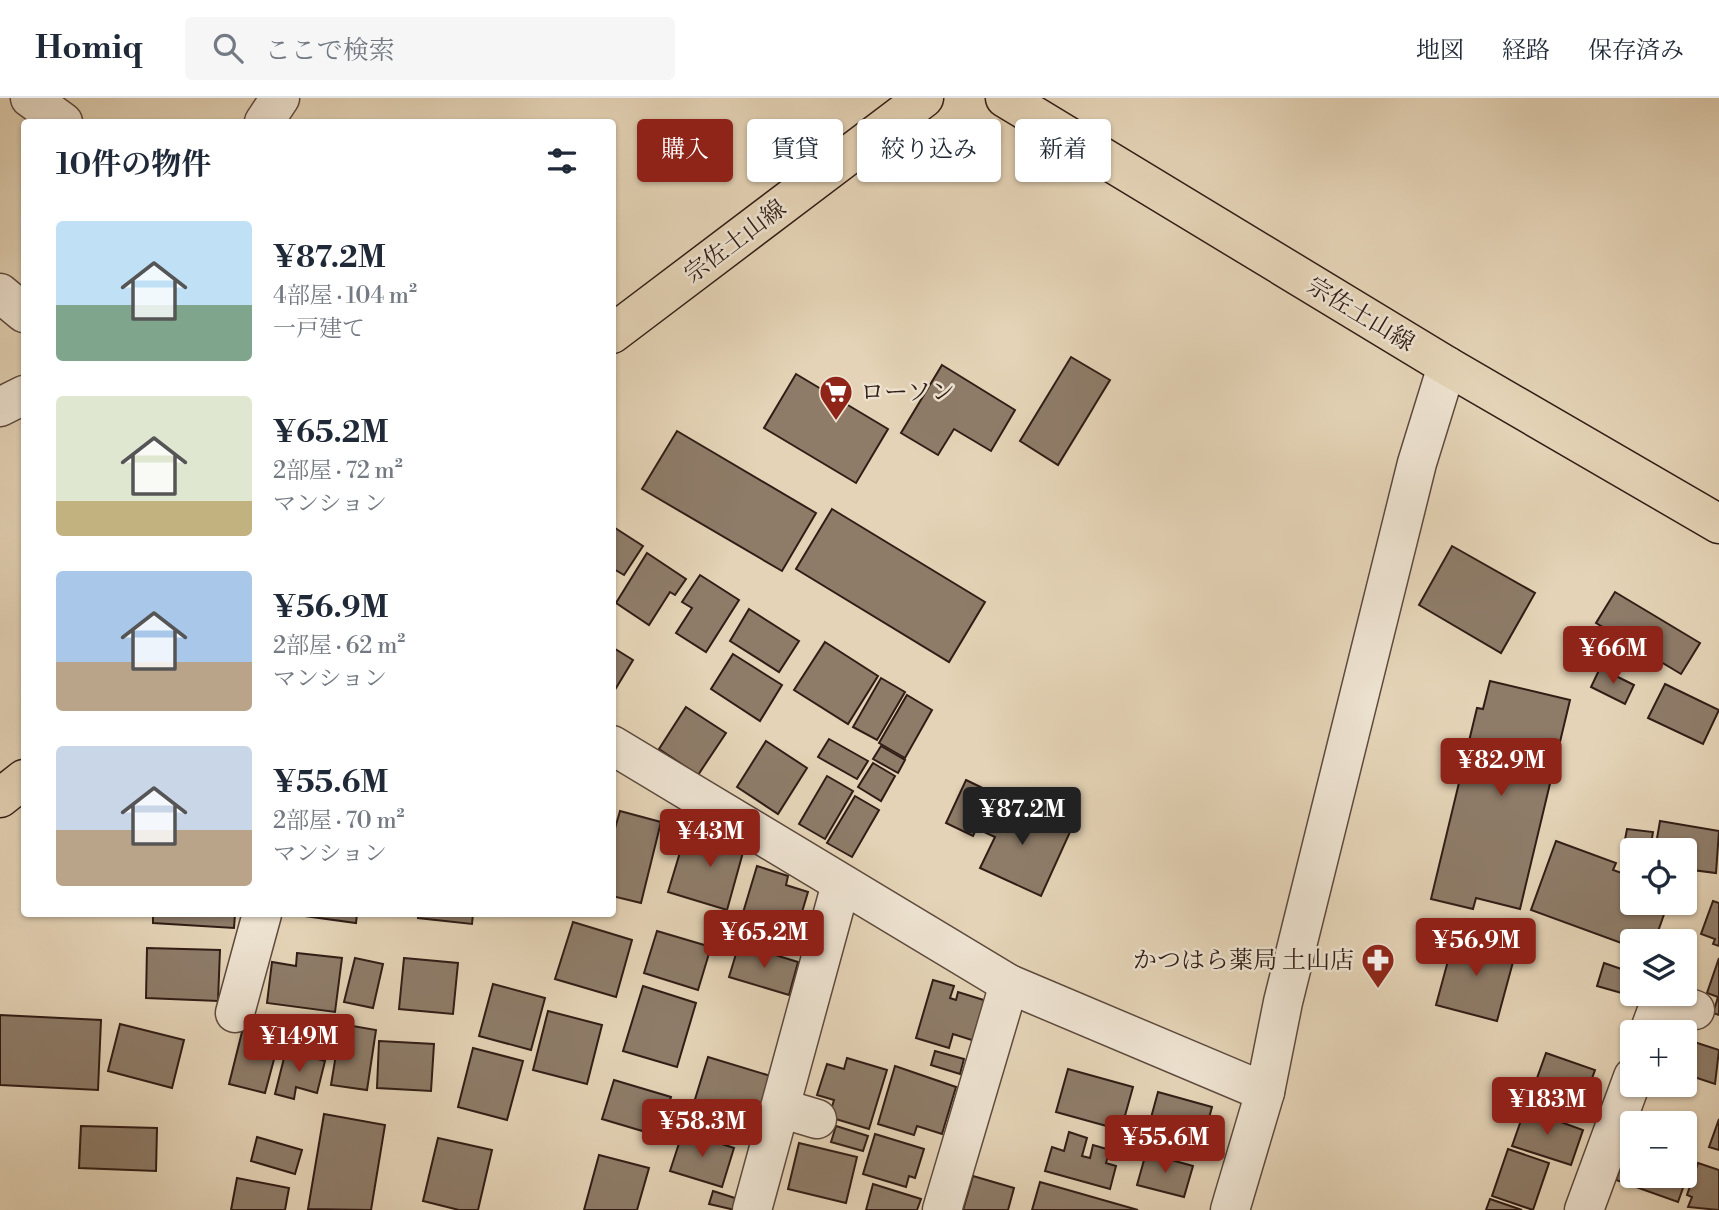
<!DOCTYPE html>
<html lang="ja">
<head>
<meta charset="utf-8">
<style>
	body { margin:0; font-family:"Libre Bodoni","Noto Serif JP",serif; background:#f6f6f7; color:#1f2937; height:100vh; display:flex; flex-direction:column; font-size:26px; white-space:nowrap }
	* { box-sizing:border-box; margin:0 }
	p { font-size:23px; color:#747a83 }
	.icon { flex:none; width:38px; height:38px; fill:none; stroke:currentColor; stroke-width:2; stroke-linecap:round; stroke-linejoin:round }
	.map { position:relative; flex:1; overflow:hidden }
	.panel { position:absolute; left:21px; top:21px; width:595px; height:798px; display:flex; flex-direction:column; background:#fff; border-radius:7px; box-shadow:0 2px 5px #0004 }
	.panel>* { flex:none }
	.top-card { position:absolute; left:637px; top:21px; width:665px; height:63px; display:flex; gap:14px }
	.buttons { position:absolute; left:1620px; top:740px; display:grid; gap:14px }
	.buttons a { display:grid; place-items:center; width:77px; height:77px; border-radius:7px; background:#fff; box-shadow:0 2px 5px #0004; font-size:35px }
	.price { position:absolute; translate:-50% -60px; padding:0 16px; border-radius:7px; background:#8f2418; color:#fff; font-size:23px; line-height:46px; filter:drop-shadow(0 2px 4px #0008) }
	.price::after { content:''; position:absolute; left:50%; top:42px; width:21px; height:16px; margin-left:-10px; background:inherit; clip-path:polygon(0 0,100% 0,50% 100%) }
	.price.active { background:#222; color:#fff }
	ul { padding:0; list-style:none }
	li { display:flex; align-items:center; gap:21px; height:175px; padding:0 35px }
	li span { display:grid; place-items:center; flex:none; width:196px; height:140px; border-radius:7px; color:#555 }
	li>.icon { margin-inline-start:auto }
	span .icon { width:84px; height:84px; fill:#fffc; stroke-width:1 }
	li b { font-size:30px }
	h2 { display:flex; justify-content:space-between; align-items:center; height:84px; padding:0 35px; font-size:30px }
	.tag { padding:0 24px; border-radius:7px; background:#fff; box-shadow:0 2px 5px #0004; font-size:24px; line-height:63px }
	.tag.active { background:#8f2418; color:#fff }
	header { display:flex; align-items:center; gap:42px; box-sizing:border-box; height:98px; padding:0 35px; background:#fff; border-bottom:2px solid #e0e1e3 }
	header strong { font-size:33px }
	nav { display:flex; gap:38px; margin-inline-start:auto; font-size:24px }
	.search { width:490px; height:63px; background:#f6f6f7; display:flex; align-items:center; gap:18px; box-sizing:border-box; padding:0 24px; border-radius:7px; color:#747a83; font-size:26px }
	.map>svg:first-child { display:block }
	.building { fill:#8e7c69; stroke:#311d16; stroke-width:2 }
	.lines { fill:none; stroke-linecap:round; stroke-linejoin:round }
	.street-casing { stroke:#5e4a3e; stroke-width:41 }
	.primary-casing { stroke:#311d16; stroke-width:41 }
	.street { stroke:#ede2d0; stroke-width:38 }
	.primary { stroke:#e4d3b6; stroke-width:38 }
	.labels { text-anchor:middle; stroke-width:5; stroke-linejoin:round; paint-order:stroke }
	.street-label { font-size:24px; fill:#311d16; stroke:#ede2d0 }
	.poi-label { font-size:24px; fill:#311d16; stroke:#ede2d0; text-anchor:start }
</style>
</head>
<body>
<header>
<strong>Homiq</strong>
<div class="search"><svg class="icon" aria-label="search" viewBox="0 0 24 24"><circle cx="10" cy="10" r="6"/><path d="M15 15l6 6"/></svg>ここで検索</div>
<nav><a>地図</a><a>経路</a><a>保存済み</a></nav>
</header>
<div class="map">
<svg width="1719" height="1112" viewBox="0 0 1719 1112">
	<rect width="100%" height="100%" fill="#e4d3b6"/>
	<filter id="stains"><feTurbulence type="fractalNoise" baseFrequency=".00286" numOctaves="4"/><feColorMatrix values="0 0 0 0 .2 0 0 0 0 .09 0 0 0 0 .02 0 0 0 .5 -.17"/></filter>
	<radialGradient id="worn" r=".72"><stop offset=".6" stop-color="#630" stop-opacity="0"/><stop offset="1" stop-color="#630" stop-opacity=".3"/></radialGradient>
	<!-- building -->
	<g class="building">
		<path d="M 1071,259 L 1110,282 L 1058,367 L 1020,343 Z"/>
		<path d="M 942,267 L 1015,312 L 991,353 L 954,331 L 938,357 L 901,335 Z"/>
		<path d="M 796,276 L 888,331 L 856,385 L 764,330 Z"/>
		<path d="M 677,333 L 816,415 L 782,473 L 642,391 Z"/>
		<path d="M 832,411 L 985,504 L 949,564 L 796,471 Z"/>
		<path d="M 612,428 L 643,448 L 624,477 L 612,470 Z"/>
		<path d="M 1452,448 L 1535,495 L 1501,555 L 1419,507 Z"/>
		<path d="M 647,455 L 686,481 L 675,497 L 670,494 L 649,527 L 616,505 Z"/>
		<path d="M 700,477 L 739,502 L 706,554 L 676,535 L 692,510 L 682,504 Z"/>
		<path d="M 1615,494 L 1700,545 L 1681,576 L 1596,525 Z"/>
		<path d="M 749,511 L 799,543 L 779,574 L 730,543 Z"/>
		<path d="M 825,544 L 878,578 L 848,626 L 794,592 Z"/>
		<path d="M 612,549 L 633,562 L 613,595 L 612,595 Z"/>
		<path d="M 733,556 L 782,587 L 760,623 L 711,591 Z"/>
		<path d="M 1600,570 L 1634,587 L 1625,606 L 1591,589 Z"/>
		<path d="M 881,580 L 905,594 L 877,642 L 853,629 Z"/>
		<path d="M 1490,583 L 1570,602 L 1520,811 L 1476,800 L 1473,811 L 1431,801 L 1477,610 L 1483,611 Z"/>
		<path d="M 1665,586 L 1719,612 L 1703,646 L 1648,620 Z"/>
		<path d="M 907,597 L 932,612 L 905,660 L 879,645 Z"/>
		<path d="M 686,609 L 726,635 L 698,677 L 659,651 Z"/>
		<path d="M 829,641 L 868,663 L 857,681 L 818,659 Z"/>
		<path d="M 766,643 L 807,670 L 778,716 L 737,689 Z"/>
		<path d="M 881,648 L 905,662 L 898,675 L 873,661 Z"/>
		<path d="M 873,665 L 895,678 L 881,703 L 858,689 Z"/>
		<path d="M 827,678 L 853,693 L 825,741 L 799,726 Z"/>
		<path d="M 966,682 L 993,695 L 973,738 L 946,725 Z"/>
		<path d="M 855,698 L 879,712 L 852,759 L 827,745 Z"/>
		<path d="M 997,700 L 1070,734 L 1041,798 L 980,770 L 995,739 L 982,733 Z"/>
		<path d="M 620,713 L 661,724 L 641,805 L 612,798 L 612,741 Z"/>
		<path d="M 1660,723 L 1719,733 L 1716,775 L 1685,771 L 1685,752 L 1655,752 Z"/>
		<path d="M 709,728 L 747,740 L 727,812 L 668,794 L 681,751 L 701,756 Z"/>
		<path d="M 1627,731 L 1653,734 L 1650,752 L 1623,752 Z"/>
		<path d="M 1556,743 L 1616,765 L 1613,772 L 1633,779 L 1633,805 L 1668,805 L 1655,842 L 1629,832 L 1624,846 L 1531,812 Z"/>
		<path d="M 757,768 L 788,778 L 786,787 L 808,794 L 793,844 L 739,828 Z"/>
		<path d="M 1713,803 L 1719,805 L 1719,848 L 1713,846 L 1715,841 L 1701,836 Z"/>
		<path d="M 153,816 L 235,816 L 234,830 L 153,825 Z"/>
		<path d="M 290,816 L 357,816 L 356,825 Z"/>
		<path d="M 418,816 L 473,816 L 472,826 L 418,820 Z"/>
		<path d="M 573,824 L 632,842 L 616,899 L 555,881 Z"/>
		<path d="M 657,833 L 711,849 L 698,892 L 644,875 Z"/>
		<path d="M 1455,837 L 1516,853 L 1497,923 L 1436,907 Z"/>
		<path d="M 739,846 L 798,864 L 789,897 L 729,879 Z"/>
		<path d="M 147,850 L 220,852 L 218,903 L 146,900 Z"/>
		<path d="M 297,855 L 342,860 L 335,914 L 267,905 L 272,864 L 296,868 Z"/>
		<path d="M 355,860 L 383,866 L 373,910 L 344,904 Z"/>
		<path d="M 404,860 L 458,865 L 453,916 L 399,911 Z"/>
		<path d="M 1719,860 L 1719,917 L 1713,915 L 1718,899 L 1707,895 Z"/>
		<path d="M 1604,865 L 1633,875 L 1632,898 L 1597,888 Z"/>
		<path d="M 933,882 L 954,888 L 950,900 L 956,902 L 958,894 L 990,904 L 978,944 L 953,936 L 949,950 L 916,940 Z"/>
		<path d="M 493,886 L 545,900 L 531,952 L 479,938 Z"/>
		<path d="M 643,888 L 696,905 L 677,969 L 623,953 Z"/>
		<path d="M 548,913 L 602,927 L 587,986 L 533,972 Z"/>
		<path d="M 0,917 L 101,922 L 98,992 L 0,987 Z"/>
		<path d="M 120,926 L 184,942 L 172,990 L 108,973 Z"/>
		<path d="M 341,926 L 376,932 L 367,992 L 331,987 Z"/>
		<path d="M 243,930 L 280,939 L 265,995 L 229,986 Z"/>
		<path d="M 1685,941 L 1719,952 L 1715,986 L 1685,976 Z"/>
		<path d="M 379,943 L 434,946 L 431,993 L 377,990 Z"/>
		<path d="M 473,950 L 523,963 L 507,1022 L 458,1009 Z"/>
		<path d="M 286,952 L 325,963 L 317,995 L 296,989 L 294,1001 L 275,996 Z"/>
		<path d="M 935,953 L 964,961 L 960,976 L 931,967 Z"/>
		<path d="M 1546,955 L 1595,972 L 1583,1005 L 1571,1000 L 1568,1010 L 1531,997 Z"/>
		<path d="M 708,959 L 774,979 L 758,1031 L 692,1011 Z"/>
		<path d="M 847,960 L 887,972 L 869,1031 L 829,1019 L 834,1002 L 817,997 L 827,966 L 844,971 Z"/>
		<path d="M 895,968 L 956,989 L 942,1036 L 917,1028 L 914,1037 L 878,1026 Z"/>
		<path d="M 1068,971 L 1133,989 L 1121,1032 L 1056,1014 Z"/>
		<path d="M 614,982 L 671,999 L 659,1038 L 602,1021 Z"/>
		<path d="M 1158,994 L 1212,1009 L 1205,1035 L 1197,1032 L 1192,1051 L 1146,1038 Z"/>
		<path d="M 1525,1011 L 1583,1032 L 1571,1067 L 1512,1048 Z"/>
		<path d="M 689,1014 L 729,1026 L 725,1036 L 686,1024 Z"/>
		<path d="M 324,1016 L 385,1027 L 371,1112 L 308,1111 Z"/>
		<path d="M 1719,1021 L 1719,1052 L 1709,1049 Z"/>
		<path d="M 81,1028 L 157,1030 L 156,1073 L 79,1070 Z"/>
		<path d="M 836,1028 L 868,1038 L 863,1053 L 831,1044 Z"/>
		<path d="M 683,1033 L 734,1050 L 722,1089 L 670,1073 Z"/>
		<path d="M 1069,1034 L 1087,1040 L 1082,1058 L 1090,1060 L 1093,1047 L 1110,1052 L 1106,1065 L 1116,1068 L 1110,1091 L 1045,1073 L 1052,1049 L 1064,1053 Z"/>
		<path d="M 875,1036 L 924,1051 L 915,1080 L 909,1078 L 906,1089 L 863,1076 Z"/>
		<path d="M 257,1039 L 302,1052 L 295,1076 L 251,1063 Z"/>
		<path d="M 438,1040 L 492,1052 L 478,1112 L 459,1112 L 423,1103 Z"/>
		<path d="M 799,1045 L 857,1059 L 846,1105 L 788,1091 Z"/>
		<path d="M 1629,1045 L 1633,1047 L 1633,1078 L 1685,1078 L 1685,1053 L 1695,1056 L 1678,1104 L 1616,1082 Z"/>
		<path d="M 1508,1051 L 1549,1065 L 1533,1112 L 1492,1098 Z"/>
		<path d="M 1146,1055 L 1193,1068 L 1184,1099 L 1137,1087 Z"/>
		<path d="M 599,1057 L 649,1070 L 637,1112 L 584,1112 Z"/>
		<path d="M 1698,1065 L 1719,1072 L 1719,1112 L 1688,1109 L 1692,1099 L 1687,1097 Z"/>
		<path d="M 973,1078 L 1014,1090 L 1008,1112 L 963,1112 Z"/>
		<path d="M 237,1080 L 289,1090 L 285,1112 L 231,1112 Z"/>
		<path d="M 1040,1084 L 1138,1112 L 1032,1112 Z"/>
		<path d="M 873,1086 L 921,1101 L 917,1112 L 866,1112 Z"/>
		<path d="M 713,1093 L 738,1101 L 735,1112 L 709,1106 Z"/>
		<path d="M 1490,1101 L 1522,1112 L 1486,1112 Z"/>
	</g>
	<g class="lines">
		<defs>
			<g id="street">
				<path d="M 30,0 L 63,24"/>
				<path d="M 264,24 L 280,0"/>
				<path d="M 0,195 L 24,215"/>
				<path d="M 0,309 L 24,297"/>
				<path d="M 612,647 L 1009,886 L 1265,994"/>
				<path d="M 1661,900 L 1695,912"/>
				<path d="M 235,915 L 262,816"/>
				<path d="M 1649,934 L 1663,896"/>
				<path d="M 780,1010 L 817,1021"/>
				<path d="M 752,1112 L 841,786"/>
				<path d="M 942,1112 L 1009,886"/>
				<path d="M 1230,1112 L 1265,994 L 1283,904 L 1417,365 L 1447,268"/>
				<path d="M 1584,1112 L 1633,979"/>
			</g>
			<g id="primary">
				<path d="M 1005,0 L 1447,268 L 1719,426"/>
				<path d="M 612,236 L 924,0"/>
				<path d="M 0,700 L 24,681"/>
			</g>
		</defs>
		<!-- street casing -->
		<use href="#street" class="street-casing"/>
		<!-- primary casing -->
		<use href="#primary" class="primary-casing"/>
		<!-- street -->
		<use href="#street" class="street"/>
		<!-- primary -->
		<use href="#primary" class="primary"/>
	</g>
	<!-- icons -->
	<defs>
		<symbol id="supermarket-pin" viewBox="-11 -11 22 30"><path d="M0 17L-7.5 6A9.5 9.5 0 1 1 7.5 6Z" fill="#8f2418" stroke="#ede2d0"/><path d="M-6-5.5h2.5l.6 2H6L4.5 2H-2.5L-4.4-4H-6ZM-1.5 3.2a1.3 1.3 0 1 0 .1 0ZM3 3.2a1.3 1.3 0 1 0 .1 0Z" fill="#fff"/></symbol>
		<symbol id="pharmacy-pin" viewBox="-11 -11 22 30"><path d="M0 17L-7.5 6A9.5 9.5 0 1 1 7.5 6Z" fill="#8f2418" stroke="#ede2d0"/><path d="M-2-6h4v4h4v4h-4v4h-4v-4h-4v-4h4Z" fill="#fff"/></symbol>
	</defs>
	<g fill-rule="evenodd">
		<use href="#supermarket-pin" x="817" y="275" width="38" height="52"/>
		<use href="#pharmacy-pin" x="1359" y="843" width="38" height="52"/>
	</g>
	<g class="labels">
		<!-- street labels -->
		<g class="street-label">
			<text transform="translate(735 143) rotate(-37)" y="8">宗佐土山線</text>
			<text transform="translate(1361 216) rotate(31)" y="8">宗佐土山線</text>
		</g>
		<!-- poi labels -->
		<g class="poi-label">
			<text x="860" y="302">ローソン</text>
			<text x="1354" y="870" text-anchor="end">かつはら薬局 土山店</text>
		</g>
	</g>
	<rect width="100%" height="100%" filter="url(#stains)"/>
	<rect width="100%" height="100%" fill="url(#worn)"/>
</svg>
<div class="buttons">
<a><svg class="icon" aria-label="locate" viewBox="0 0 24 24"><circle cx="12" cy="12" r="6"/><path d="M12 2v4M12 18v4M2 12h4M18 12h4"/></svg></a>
<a><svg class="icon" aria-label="layers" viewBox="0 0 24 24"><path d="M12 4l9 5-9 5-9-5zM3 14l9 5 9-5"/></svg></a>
<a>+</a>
<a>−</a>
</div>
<b class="price" style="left:1613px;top:588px">¥66M</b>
<b class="price" style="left:1501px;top:700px">¥82.9M</b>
<b class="price active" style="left:1022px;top:749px">¥87.2M</b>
<b class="price" style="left:710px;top:771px">¥43M</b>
<b class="price" style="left:764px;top:872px">¥65.2M</b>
<b class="price" style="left:1476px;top:880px">¥56.9M</b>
<b class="price" style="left:299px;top:976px">¥149M</b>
<b class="price" style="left:1547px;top:1039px">¥183M</b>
<b class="price" style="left:702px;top:1061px">¥58.3M</b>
<b class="price" style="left:1165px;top:1077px">¥55.6M</b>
<div class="top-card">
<a class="tag active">購入</a>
<a class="tag">賃貸</a>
<a class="tag">絞り込み</a>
<a class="tag">新着</a>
</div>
<section class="panel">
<h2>10件の物件<svg class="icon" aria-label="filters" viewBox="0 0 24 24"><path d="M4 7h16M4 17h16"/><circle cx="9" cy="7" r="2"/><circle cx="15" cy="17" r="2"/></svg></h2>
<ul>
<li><span style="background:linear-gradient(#bfe0f5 60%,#7fa58c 0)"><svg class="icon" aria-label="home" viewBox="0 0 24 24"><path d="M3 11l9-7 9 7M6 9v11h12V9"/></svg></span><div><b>¥87.2M</b><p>4部屋 · 104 m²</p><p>一戸建て</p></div></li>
<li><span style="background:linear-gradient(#dfe7d0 75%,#c2b280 0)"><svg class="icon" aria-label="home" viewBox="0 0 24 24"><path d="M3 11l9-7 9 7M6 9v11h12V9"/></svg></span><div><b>¥65.2M</b><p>2部屋 · 72 m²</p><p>マンション</p></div></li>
<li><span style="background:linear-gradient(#a9c7e8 65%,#b9a48a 0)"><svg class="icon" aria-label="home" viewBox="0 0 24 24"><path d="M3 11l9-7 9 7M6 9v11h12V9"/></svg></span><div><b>¥56.9M</b><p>2部屋 · 62 m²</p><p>マンション</p></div></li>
<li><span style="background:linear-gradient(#c9d6e8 60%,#b9a48a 0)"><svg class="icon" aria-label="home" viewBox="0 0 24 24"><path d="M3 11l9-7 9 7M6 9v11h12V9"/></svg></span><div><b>¥55.6M</b><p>2部屋 · 70 m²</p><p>マンション</p></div></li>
</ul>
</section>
</div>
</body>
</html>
